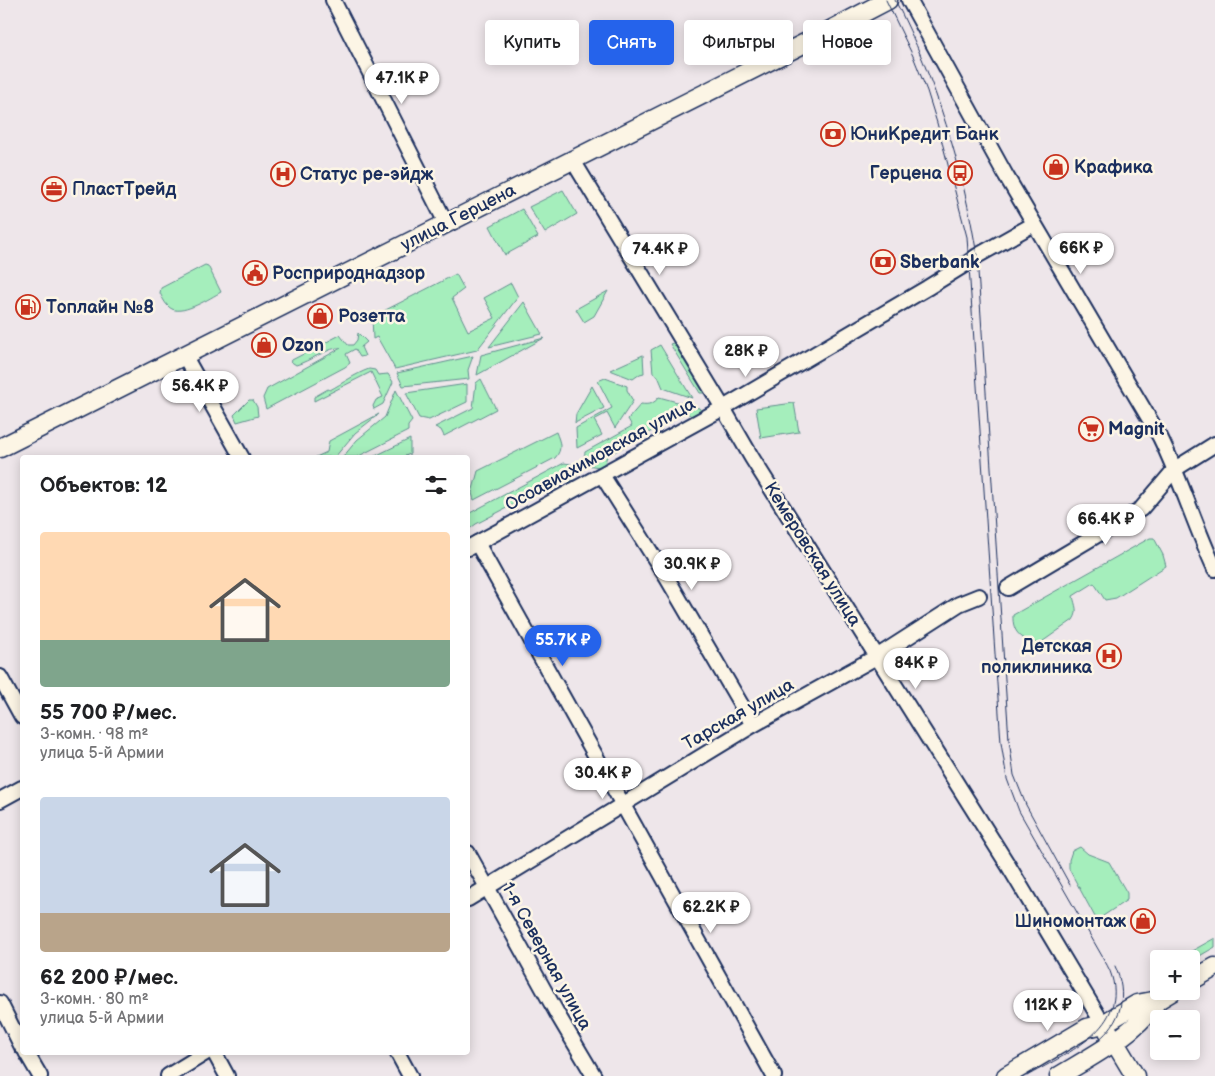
<!DOCTYPE html>
<html lang="ru">
<head>
<meta charset="utf-8">
<style>
	body { margin:0; font-family:"Balsamiq Sans",sans-serif; background:#f6f6f6; color:#202124; height:100vh; display:flex; flex-direction:column; font-size:19px; white-space:nowrap }
	* { box-sizing:border-box; margin:0 }
	p { font-size:16px; color:#757577 }
	.icon { flex:none; width:28px; height:28px; fill:none; stroke:currentColor; stroke-width:2; stroke-linecap:round; stroke-linejoin:round }
	.map { position:relative; flex:1; overflow:hidden }
	.sheet { position:absolute; left:20px; top:455px; width:450px; height:600px; display:flex; flex-direction:column; background:#fff; border-radius:5px; box-shadow:0 2px 12px #0003 }
	.sheet>* { flex:none }
	.top-card { position:absolute; left:485px; top:20px; width:475px; height:45px; display:flex; gap:10px }
	.fabs { position:absolute; left:1150px; top:950px; display:grid; gap:10px }
	.fabs a { display:grid; place-items:center; width:50px; height:50px; border-radius:5px; background:#fff; box-shadow:0 2px 12px #0003; font-size:25px }
	.price { position:absolute; translate:-50% -42px; padding:0 11px; border-radius:18px; background:#fff; color:#222; font-size:16px; line-height:32px; filter:drop-shadow(0 1px 2px #0008) }
	.price::after { content:''; position:absolute; left:50%; top:30px; width:15px; height:11px; margin-left:-8px; background:inherit; clip-path:polygon(0 0,100% 0,50% 100%) }
	.price.active { background:#2563eb; color:#fff }
	ul { padding:0; list-style:none }
	li { display:grid; align-content:center; gap:10px; height:265px; padding:0 20px }
	li span { display:grid; place-items:center; height:155px; border-radius:5px; color:#555 }
	li>.icon { margin-inline-start:auto }
	span .icon { width:90px; height:90px; fill:#fffc; stroke-width:1 }
	li b { font-size:21px }
	h2 { display:flex; justify-content:space-between; align-items:center; height:60px; padding:0 20px; font-size:21px }
	.tag { padding:0 18px; border-radius:5px; background:#fff; box-shadow:0 2px 12px #0003; font-size:18px; line-height:45px }
	.tag.active { background:#2563eb; color:#fff }
	.map>svg:first-child { display:block }
	.green { fill:#a5eebc; stroke:#608e8d }
	.lines { fill:none; stroke-linecap:round; stroke-linejoin:round }
	.minor-casing { stroke:#1b2f5e; stroke-width:18 }
	.major-casing { stroke:#1b2f5e; stroke-width:21 }
	.minor { stroke:#fcf5e5; stroke-width:14 }
	.major { stroke:#fcf5e5; stroke-width:18 }
	.tram { stroke:#1b2f5e; stroke-width:1 }
	.labels { text-anchor:middle; stroke-width:5; stroke-linejoin:round; paint-order:stroke }
	.poi-label { font-size:18px; font-weight:bold; fill:#1b2f5e; stroke:#fcf5e5; text-anchor:start }
	.street-label { font-size:18px; fill:#1b2f5e; stroke:#fcf5e5 }
</style>
</head>
<body>
<div class="map">
<svg width="1215" height="1076" viewBox="0 0 1215 1076">
	<rect width="100%" height="100%" fill="#eee6ea"/>
	<filter id="ink" filterUnits="userSpaceOnUse"><feTurbulence type="fractalNoise" baseFrequency=".02" numOctaves="2"/><feDisplacementMap in="SourceGraphic" scale="10" xChannelSelector="R" yChannelSelector="G"/><feConvolveMatrix kernelMatrix="1 2 1 2 8 2 1 2 1" color-interpolation-filters="sRGB"/></filter>
	<g filter="url(#ink)">
		<!-- green -->
		<g class="green">
			<path d="M 563,190 L 577,214 L 545,233 L 529,207 Z"/>
			<path d="M 522,209 L 538,237 L 505,255 L 490,226 Z"/>
			<path d="M 205,265 L 208,266 L 221,292 C 210,298 184,315 172,309 C 166,306 163,299 160,293 L 161,288 Z"/>
			<path d="M 456,274 L 464,289 L 452,298 L 468,331 L 495,318 L 484,298 L 511,283 L 518,297 L 477,350 L 395,369 L 377,337 L 373,339 L 372,317 Z"/>
			<path d="M 608,291 L 594,316 L 584,322 L 576,309 Z"/>
			<path d="M 524,302 L 542,334 L 489,347 Z"/>
			<path d="M 358,333 L 367,342 L 361,347 L 365,356 L 360,357 L 355,349 L 346,354 L 350,363 L 345,367 L 266,409 L 263,398 L 267,389 L 341,348 C 331,346 308,362 296,365 L 290,361 L 340,335 L 348,345 L 353,345 L 357,340 Z"/>
			<path d="M 544,338 L 477,375 L 481,355 Z"/>
			<path d="M 673,343 L 676,344 L 710,393 L 700,393 L 670,344 Z"/>
			<path d="M 660,345 L 692,398 L 663,388 L 658,376 L 653,373 L 651,350 Z"/>
			<path d="M 643,355 L 644,373 L 640,374 L 633,379 L 610,370 Z"/>
			<path d="M 473,356 L 468,370 L 469,379 L 403,386 L 397,373 Z"/>
			<path d="M 369,369 L 375,370 L 378,375 L 388,374 L 393,382 L 383,404 L 374,409 L 373,406 L 376,400 L 383,397 L 371,372 L 314,401 L 314,397 L 328,389 L 330,390 C 343,383 355,374 369,369 Z"/>
			<path d="M 605,378 L 627,386 L 627,390 L 633,401 L 615,428 L 607,413 L 594,420 L 602,435 L 577,448 L 576,428 L 612,408 L 598,381 Z"/>
			<path d="M 481,379 L 496,409 L 444,436 L 441,430 L 435,427 L 473,408 L 476,383 Z"/>
			<path d="M 467,384 L 467,402 L 429,420 L 419,418 L 406,393 Z"/>
			<path d="M 592,386 L 604,408 L 575,423 L 576,414 Z"/>
			<path d="M 396,390 L 412,421 L 408,426 L 408,431 L 357,457 L 343,457 L 357,440 L 385,417 Z"/>
			<path d="M 659,397 L 699,408 L 703,413 L 694,418 L 686,412 L 607,456 L 605,463 L 599,467 L 587,465 L 584,459 L 585,452 L 632,426 L 628,419 L 641,404 C 648,405 654,404 659,397 Z"/>
			<path d="M 249,400 L 253,400 L 257,407 L 258,416 L 237,422 L 234,415 Z"/>
			<path d="M 794,403 L 799,432 L 761,438 L 756,408 Z"/>
			<path d="M 379,414 L 355,433 L 335,457 L 316,457 L 327,452 L 329,441 Z"/>
			<path d="M 556,432 C 560,442 563,449 555,458 L 474,500 L 472,493 L 478,471 Z"/>
			<path d="M 410,439 L 410,454 L 402,457 L 373,457 Z"/>
			<path d="M 564,463 L 571,464 L 576,468 L 577,475 L 569,482 L 562,479 L 476,524 L 468,530 L 468,514 Z"/>
			<path d="M 1150,538 L 1154,538 L 1163,555 L 1166,566 L 1116,598 L 1105,600 L 1094,583 L 1073,596 C 1075,606 1079,611 1073,620 L 1039,644 C 1022,640 1012,633 1013,615 Z"/>
			<path d="M 1080,847 L 1088,854 L 1109,862 L 1127,893 L 1127,900 L 1100,918 L 1095,917 L 1069,869 L 1069,860 L 1072,851 Z"/>
			<path d="M 1215,938 L 1215,947 L 1191,961 L 1191,959 L 1185,959 L 1183,956 Z"/>
		</g>
		<g class="lines">
			<defs>
				<g id="minor">
					<path d="M 333,0 L 446,223"/>
					<path d="M 909,0 L 1005,174 L 1160,437 C 1181,480 1195,526 1215,569"/>
					<path d="M 572,159 L 723,408 L 752,458 L 1008,865 L 1103,1024"/>
					<path d="M 184,355 L 242,458"/>
					<path d="M 602,475 L 667,578 L 753,725"/>
					<path d="M 477,543 L 774,1076"/>
					<path d="M 468,548 L 723,408 L 927,288 L 969,262 L 977,256 L 1034,224"/>
					<path d="M 1008,588 L 1141,509 L 1175,469 L 1215,444"/>
					<path d="M 0,677 L 22,717"/>
					<path d="M 0,800 L 22,788"/>
					<path d="M 468,853 L 559,1017 L 594,1076"/>
					<path d="M 468,899 L 753,725 L 878,656 L 959,604 L 979,596"/>
					<path d="M 0,1003 L 22,1047"/>
					<path d="M 26,1052 L 40,1076"/>
					<path d="M 214,1052 L 227,1076"/>
					<path d="M 397,1052 L 410,1076"/>
					<path d="M 168,1076 L 207,1052"/>
				</g>
				<g id="major">
					<path d="M 0,448 L 821,35 L 888,0"/>
					<path d="M 1191,981 L 1215,967"/>
					<path d="M 1108,1031 L 1135,1076"/>
					<path d="M 1006,1076 L 1087,1028 L 1103,1024 L 1137,1004 L 1158,1000 L 1173,991"/>
					<path d="M 1059,1076 C 1094,1055 1135,1034 1158,1000"/>
				</g>
			</defs>
			<!-- minor casing -->
			<use href="#minor" class="minor-casing"/>
			<!-- major casing -->
			<use href="#major" class="major-casing"/>
			<!-- minor -->
			<use href="#minor" class="minor"/>
			<!-- major -->
			<use href="#major" class="major"/>
			<!-- tram -->
			<g class="tram">
				<path d="M 886,0 L 913,56 L 927,91 L 937,123 L 967,237 L 1001,743 L 1007,779 L 1019,811 L 1102,956 C 1105,962 1110,969 1112,977 C 1127,1030 1063,1055 1027,1076"/>
				<path d="M 895,0 C 936,80 963,167 977,256 L 1009,740 L 1014,775 L 1026,805 L 1070,885"/>
				<path d="M 1097,1041 C 1122,1022 1128,995 1115,966"/>
			</g>
		</g>
	</g>
	<!-- icons -->
	<defs>
		<symbol id="bank-ring" viewBox="-11 -11 22 22"><circle r="9.5" fill="#fcf5e5" stroke="#c8321e" stroke-width="1.5"/><path d="M-6-4H6V4H-6ZM0-2.3a2.3 2.3 0 1 0 0 4.6a2.3 2.3 0 1 0 0-4.6Z" fill="#c8321e"/></symbol>
		<symbol id="shop-ring" viewBox="-11 -11 22 22"><circle r="9.5" fill="#fcf5e5" stroke="#c8321e" stroke-width="1.5"/><path d="M-5-2.5h2.3a2.7 3.5 0 0 1 5.4 0H5L5.5 6h-11ZM-1.5-2.5h3a1.5 2.3 0 0 0-3 0Z" fill="#c8321e"/></symbol>
		<symbol id="bus-ring" viewBox="-11 -11 22 22"><circle r="9.5" fill="#fcf5e5" stroke="#c8321e" stroke-width="1.5"/><path d="M-5-6H5V4H4V6H2V4H-2V6H-4V4H-5ZM-3.5-4V0h7V-4ZM-3.5 1.2v1.5H-2V1.2ZM2 1.2v1.5H3.5V1.2Z" fill="#c8321e"/></symbol>
		<symbol id="hospital-ring" viewBox="-11 -11 22 22"><circle r="9.5" fill="#fcf5e5" stroke="#c8321e" stroke-width="1.5"/><path d="M-5-5h3v3.5h4V-5h3V5h-3V1.5h-4V5h-3Z" fill="#c8321e"/></symbol>
		<symbol id="office-ring" viewBox="-11 -11 22 22"><circle r="9.5" fill="#fcf5e5" stroke="#c8321e" stroke-width="1.5"/><path d="M-6-3h4V-5.5h4V-3h4V5H-6ZM-1-4.5V-3h2v-1.5ZM-6 0V1H6V0Z" fill="#c8321e"/></symbol>
		<symbol id="civic-ring" viewBox="-11 -11 22 22"><circle r="9.5" fill="#fcf5e5" stroke="#c8321e" stroke-width="1.5"/><path d="M-.6-6.5H3V-4.5H.6V-3L4-1V1h2V6H-6V1h2V-1L-.6-3ZM-1.2 2.5V6h2.4V2.5Z" fill="#c8321e"/></symbol>
		<symbol id="fuel-ring" viewBox="-11 -11 22 22"><circle r="9.5" fill="#fcf5e5" stroke="#c8321e" stroke-width="1.5"/><path d="M-5.5-6h7V0h2V4h1.3V-2.5L3-4.5l.8-.8L6-3V5H2.5V1h-1V6h-7ZM-4.2-4.7v3.2H.2V-4.7Z" fill="#c8321e"/></symbol>
		<symbol id="supermarket-ring" viewBox="-11 -11 22 22"><circle r="9.5" fill="#fcf5e5" stroke="#c8321e" stroke-width="1.5"/><path d="M-6-5.5h2.5l.6 2H6L4.5 2H-2.5L-4.4-4H-6ZM-1.5 3.2a1.3 1.3 0 1 0 .1 0ZM3 3.2a1.3 1.3 0 1 0 .1 0Z" fill="#c8321e"/></symbol>
	</defs>
	<g fill-rule="evenodd">
		<use href="#bank-ring" x="819" y="120" width="28" height="28"/>
		<use href="#shop-ring" x="1042" y="153" width="28" height="28"/>
		<use href="#bus-ring" x="946" y="159" width="28" height="28"/>
		<use href="#hospital-ring" x="269" y="160" width="28" height="28"/>
		<use href="#office-ring" x="40" y="175" width="28" height="28"/>
		<use href="#bank-ring" x="869" y="248" width="28" height="28"/>
		<use href="#civic-ring" x="241" y="259" width="28" height="28"/>
		<use href="#fuel-ring" x="14" y="293" width="28" height="28"/>
		<use href="#shop-ring" x="306" y="302" width="28" height="28"/>
		<use href="#shop-ring" x="250" y="331" width="28" height="28"/>
		<use href="#supermarket-ring" x="1077" y="415" width="28" height="28"/>
		<use href="#hospital-ring" x="1095" y="642" width="28" height="28"/>
		<use href="#shop-ring" x="1129" y="907" width="28" height="28"/>
	</g>
	<g class="labels">
		<!-- poi labels -->
		<g class="poi-label">
			<text x="850" y="140">ЮниКредит Банк</text>
			<text x="1074" y="173">Крафика</text>
			<text x="942" y="179" text-anchor="end">Герцена</text>
			<text x="300" y="180">Статус ре-эйдж</text>
			<text x="72" y="195">ПластТрейд</text>
			<text x="900" y="268">Sberbank</text>
			<text x="272" y="279">Росприроднадзор</text>
			<text x="46" y="313">Топлайн №8</text>
			<text x="338" y="322">Розетта</text>
			<text x="282" y="351">Ozon</text>
			<text x="1108" y="435">Magnit</text>
			<text x="1092" y="652" text-anchor="end">Детская<tspan x="1092" dy="21">поликлиника</tspan></text>
			<text x="1126" y="927" text-anchor="end">Шиномонтаж</text>
		</g>
		<!-- street labels -->
		<g class="street-label">
			<text transform="translate(458 217) rotate(-27)" y="6">улица Герцена</text>
			<text transform="translate(600 454) rotate(-29)" y="6">Осоавиахимовская улица</text>
			<text transform="translate(813 554) rotate(58)" y="6">Кемеровская улица</text>
			<text transform="translate(738 714) rotate(-30)" y="6">Тарская улица</text>
			<text transform="translate(547 956) rotate(61)" y="6">1-я Северная улица</text>
		</g>
	</g>
</svg>
<div class="fabs">
<a>+</a>
<a>−</a>
</div>
<b class="price" style="left:402px;top:105px">47.1K ₽</b>
<b class="price" style="left:1081px;top:275px">66K ₽</b>
<b class="price" style="left:660px;top:276px">74.4K ₽</b>
<b class="price" style="left:746px;top:378px">28K ₽</b>
<b class="price" style="left:200px;top:413px">56.4K ₽</b>
<b class="price" style="left:1106px;top:546px">66.4K ₽</b>
<b class="price" style="left:692px;top:591px">30.9K ₽</b>
<b class="price active" style="left:563px;top:667px">55.7K ₽</b>
<b class="price" style="left:916px;top:690px">84K ₽</b>
<b class="price" style="left:603px;top:800px">30.4K ₽</b>
<b class="price" style="left:711px;top:934px">62.2K ₽</b>
<b class="price" style="left:1048px;top:1032px">112K ₽</b>
<div class="top-card">
<a class="tag">Купить</a>
<a class="tag active">Снять</a>
<a class="tag">Фильтры</a>
<a class="tag">Новое</a>
</div>
<section class="sheet">
<h2>Объектов: 12<svg class="icon" aria-label="filters" viewBox="0 0 24 24"><path d="M4 7h16M4 17h16"/><circle cx="9" cy="7" r="2"/><circle cx="15" cy="17" r="2"/></svg></h2>
<ul>
<li><span style="background:linear-gradient(#ffd9b3 70%,#7fa58c 0)"><svg class="icon" aria-label="home" viewBox="0 0 24 24"><path d="M3 11l9-7 9 7M6 9v11h12V9"/></svg></span><div><b>55 700 ₽/мес.</b><p>3-комн. · 98 m²</p><p>улица 5-й Армии</p></div></li>
<li><span style="background:linear-gradient(#c9d6e8 75%,#b9a48a 0)"><svg class="icon" aria-label="home" viewBox="0 0 24 24"><path d="M3 11l9-7 9 7M6 9v11h12V9"/></svg></span><div><b>62 200 ₽/мес.</b><p>3-комн. · 80 m²</p><p>улица 5-й Армии</p></div></li>
</ul>
</section>
</div>
</body>
</html>
